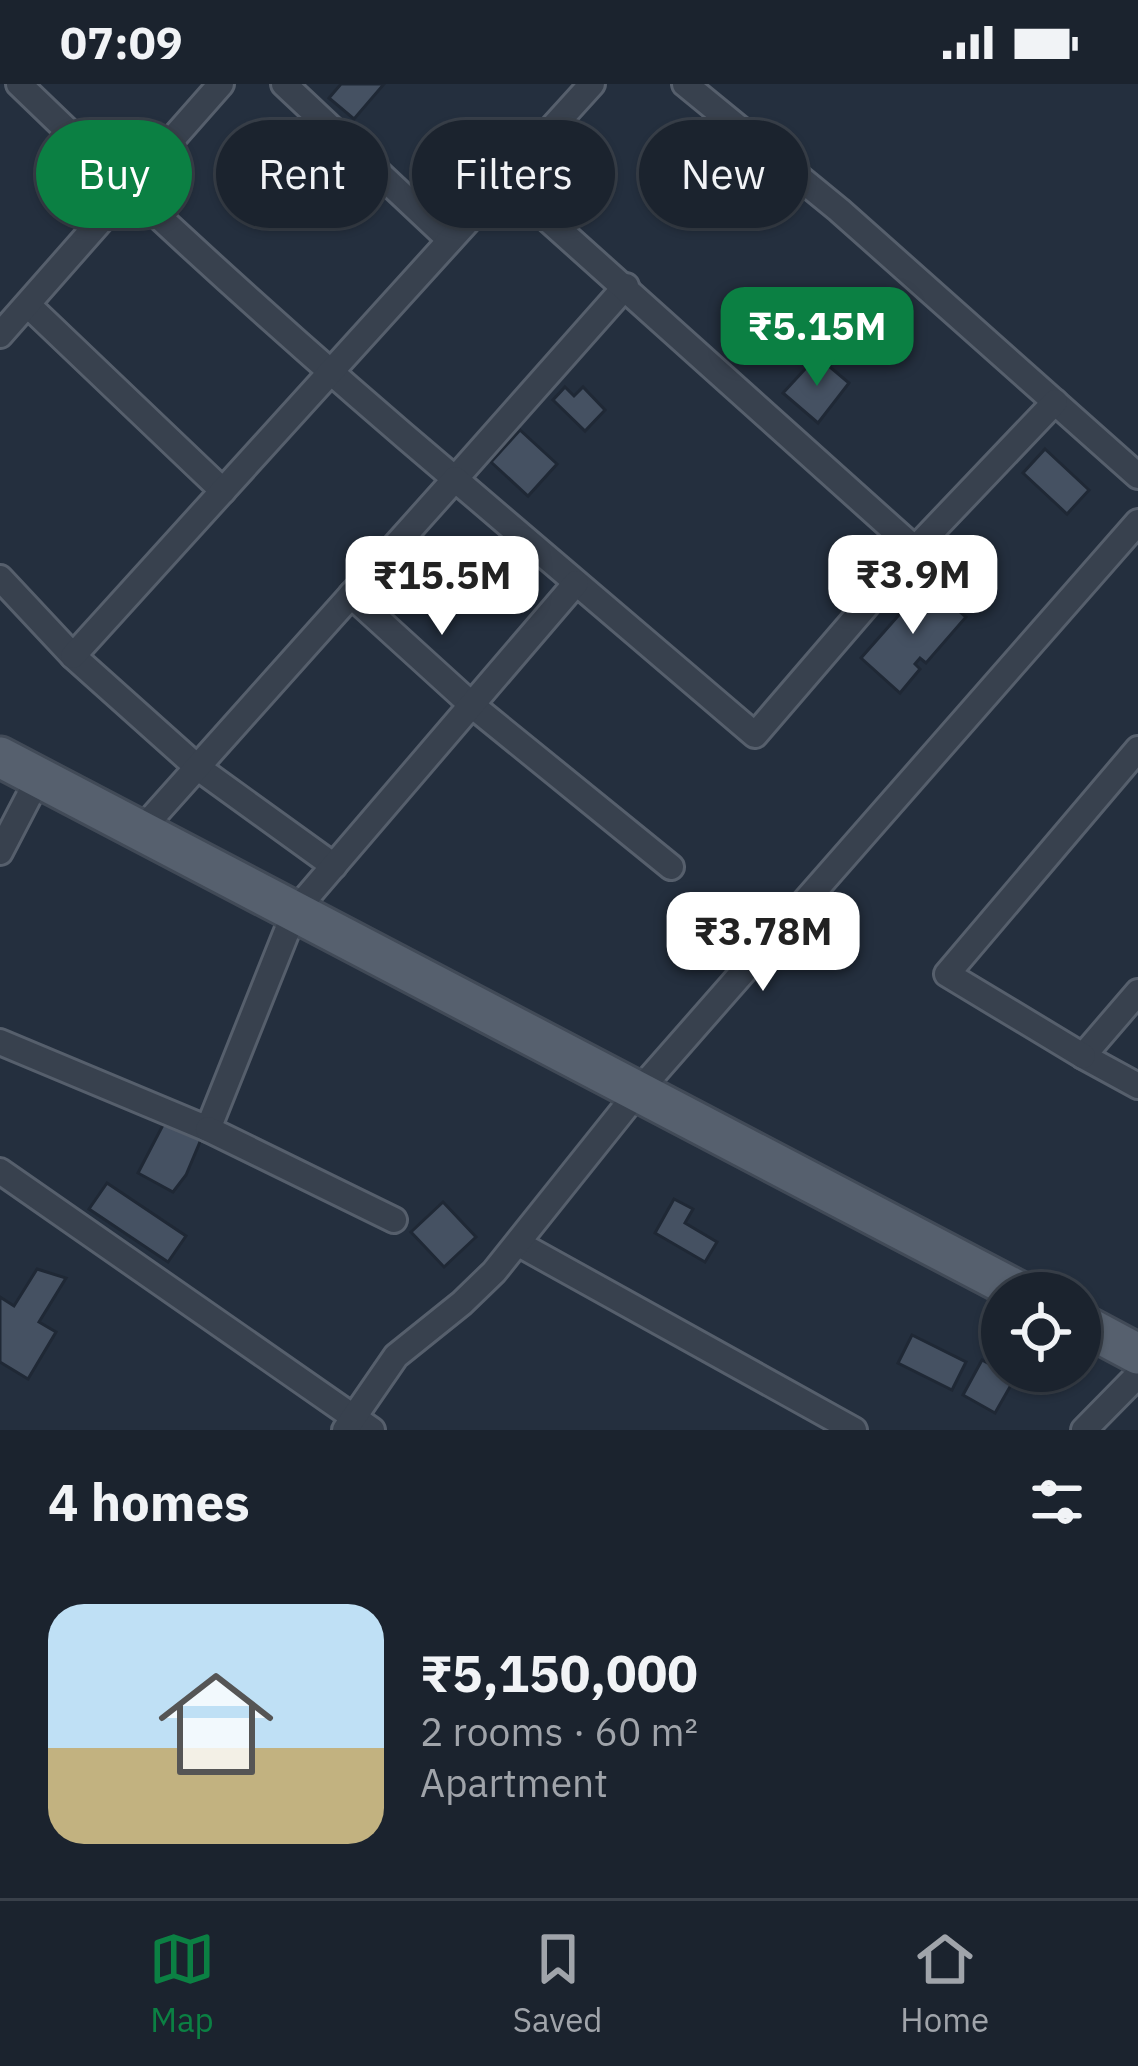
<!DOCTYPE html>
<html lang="en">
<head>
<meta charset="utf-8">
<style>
	body { margin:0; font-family:"IBM Plex Sans",sans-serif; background:#242b36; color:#f1f3f6; height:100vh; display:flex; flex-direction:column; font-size:45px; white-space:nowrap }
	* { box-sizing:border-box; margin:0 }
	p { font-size:39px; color:#a0a4aa }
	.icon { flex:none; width:66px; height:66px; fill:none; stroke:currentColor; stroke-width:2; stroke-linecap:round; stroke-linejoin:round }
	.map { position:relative; height:1346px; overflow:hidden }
	.sheet { display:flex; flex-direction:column; background:#1b232e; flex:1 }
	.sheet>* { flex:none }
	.top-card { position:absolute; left:36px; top:36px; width:1068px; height:108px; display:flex; gap:24px }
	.tools { position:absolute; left:981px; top:1188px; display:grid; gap:24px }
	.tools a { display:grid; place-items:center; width:120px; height:120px; border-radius:50%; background:#1b232e; box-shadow:0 3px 9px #0004,0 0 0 3px #39404a; font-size:60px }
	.price { position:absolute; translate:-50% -102px; padding:0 27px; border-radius:24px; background:#fff; color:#222; font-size:39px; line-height:78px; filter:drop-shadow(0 3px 6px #0008) }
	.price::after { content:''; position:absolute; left:50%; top:72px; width:36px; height:27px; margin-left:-18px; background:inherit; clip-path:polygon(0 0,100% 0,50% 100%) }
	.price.current { background:#0b8043; color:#fff }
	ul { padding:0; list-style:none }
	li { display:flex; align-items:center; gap:36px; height:300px; padding:0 48px }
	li+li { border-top:3px solid #39404a }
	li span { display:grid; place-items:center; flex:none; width:336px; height:240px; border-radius:36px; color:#555 }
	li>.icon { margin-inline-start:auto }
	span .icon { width:144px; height:144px; fill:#fffc; stroke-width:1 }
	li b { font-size:51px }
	h2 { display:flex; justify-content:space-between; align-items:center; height:144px; padding:0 48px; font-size:51px }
	.pill { padding:0 42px; border-radius:54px; background:#1b232e; box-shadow:0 3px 9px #0004,0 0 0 3px #39404a; font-size:42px; line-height:108px }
	.pill.current { background:#0b8043; color:#fff }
	.status { display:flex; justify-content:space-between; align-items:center; height:84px; padding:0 60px; background:#1b232e; direction:ltr }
	.status svg { height:33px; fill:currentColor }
	.dock { display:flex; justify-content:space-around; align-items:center; height:168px; border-top:3px solid #39404a; background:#1b232e; font-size:33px; color:#a0a4aa }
	.dock a { display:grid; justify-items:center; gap:6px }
	.dock .current { color:#0b8043 }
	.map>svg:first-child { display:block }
	.building { fill:#455162; stroke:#1f2835; stroke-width:3 }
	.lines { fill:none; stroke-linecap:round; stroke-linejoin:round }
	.minor-casing { stroke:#565f6c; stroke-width:30 }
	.primary-casing { stroke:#414a57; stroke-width:45 }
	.minor { stroke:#38414e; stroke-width:24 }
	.primary { stroke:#56606e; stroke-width:39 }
</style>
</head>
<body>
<div class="status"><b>07:09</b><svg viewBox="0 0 49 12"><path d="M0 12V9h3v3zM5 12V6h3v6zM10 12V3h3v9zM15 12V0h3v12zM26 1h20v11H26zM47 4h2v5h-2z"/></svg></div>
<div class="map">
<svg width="1138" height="1346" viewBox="0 0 1138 1346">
	<rect width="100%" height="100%" fill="#242f3e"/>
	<!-- building -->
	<g class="building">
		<path d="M 341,0 L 384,0 L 354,35 L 329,14 Z"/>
		<path d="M 817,272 L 849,299 L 818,339 L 783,309 Z"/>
		<path d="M 565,303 L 574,312 L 583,303 L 605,326 L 585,347 L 553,316 Z"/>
		<path d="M 520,346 L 557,380 L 528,412 L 491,378 Z"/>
		<path d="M 1045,365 L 1089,406 L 1067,430 L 1023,389 Z"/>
		<path d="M 927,499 L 966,533 L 926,579 L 920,574 L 915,580 L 920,585 L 900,609 L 861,574 Z"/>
		<path d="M 164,1039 L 202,1053 L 186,1091 L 173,1108 L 138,1089 Z"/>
		<path d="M 107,1099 L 186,1152 L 168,1178 L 89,1125 Z"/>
		<path d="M 674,1115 L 693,1125 L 685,1139 L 717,1158 L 705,1178 L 655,1149 Z"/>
		<path d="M 443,1118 L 476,1153 L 444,1183 L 411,1148 Z"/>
		<path d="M 37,1185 L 66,1194 L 39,1238 L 56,1248 L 28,1295 L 0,1278 L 0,1213 L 14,1222 Z"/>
		<path d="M 912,1251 L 966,1278 L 952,1306 L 898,1279 Z"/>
		<path d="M 982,1276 L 1015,1294 L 995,1329 L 963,1311 Z"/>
	</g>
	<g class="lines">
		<defs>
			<g id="minor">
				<path d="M 19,0 C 160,137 305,268 455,395 L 626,202"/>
				<path d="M 284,0 L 450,156"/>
				<path d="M 685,0 L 839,126 L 1138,392"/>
				<path d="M 504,96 L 915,465"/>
				<path d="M 28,221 L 223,407"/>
				<path d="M 0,251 L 221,0"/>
				<path d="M 0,494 L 73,572 L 197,683 L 334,782"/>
				<path d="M 351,511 L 473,622 L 671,783"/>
				<path d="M 73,572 L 592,0"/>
				<path d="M 142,745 L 455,395 L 755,651 L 915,465 L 1055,318"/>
				<path d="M 0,768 L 39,693"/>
				<path d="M 1138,908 L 1083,972 L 1138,1002"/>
				<path d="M 0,958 L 208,1045 L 295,827 L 576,499"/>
				<path d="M 1083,972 L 947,890 L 1138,665"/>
				<path d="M 208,1045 L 394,1136"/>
				<path d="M 0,1087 L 372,1346"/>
				<path d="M 519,1160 L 854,1346"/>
				<path d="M 345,1346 L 396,1272 L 462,1219 L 494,1188 L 637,1009 L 1138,438"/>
				<path d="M 1084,1346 L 1138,1291"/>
			</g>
			<g id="primary">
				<path d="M 0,673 L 1022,1209"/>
				<path d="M 1080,1239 L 1138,1270"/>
			</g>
		</defs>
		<!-- minor casing -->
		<use href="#minor" class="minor-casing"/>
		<!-- primary casing -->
		<use href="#primary" class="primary-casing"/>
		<!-- minor -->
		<use href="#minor" class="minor"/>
		<!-- primary -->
		<use href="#primary" class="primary"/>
	</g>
</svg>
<div class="tools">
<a><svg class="icon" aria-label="locate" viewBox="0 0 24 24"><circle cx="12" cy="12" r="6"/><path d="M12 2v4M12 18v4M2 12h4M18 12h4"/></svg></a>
</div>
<b class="price current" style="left:817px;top:305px">₹5.15M</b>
<b class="price" style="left:913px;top:553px">₹3.9M</b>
<b class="price" style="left:442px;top:554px">₹15.5M</b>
<b class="price" style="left:763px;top:910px">₹3.78M</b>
<div class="top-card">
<a class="pill current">Buy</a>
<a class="pill">Rent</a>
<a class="pill">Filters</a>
<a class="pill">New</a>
</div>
</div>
<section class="sheet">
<h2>4 homes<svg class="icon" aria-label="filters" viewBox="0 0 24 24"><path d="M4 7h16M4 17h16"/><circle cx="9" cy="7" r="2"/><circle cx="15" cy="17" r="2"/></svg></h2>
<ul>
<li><span style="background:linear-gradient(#bfe0f5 60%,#c2b280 0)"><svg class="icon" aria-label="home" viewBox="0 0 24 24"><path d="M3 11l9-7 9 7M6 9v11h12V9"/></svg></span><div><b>₹5,150,000</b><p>2 rooms · 60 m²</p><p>Apartment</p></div></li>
</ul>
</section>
<nav class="dock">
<a class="current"><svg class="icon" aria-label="map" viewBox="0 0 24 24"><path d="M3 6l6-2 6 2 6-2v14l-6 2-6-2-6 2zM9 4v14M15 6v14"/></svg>Map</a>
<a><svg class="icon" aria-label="saved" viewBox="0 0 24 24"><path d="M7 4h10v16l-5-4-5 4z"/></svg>Saved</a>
<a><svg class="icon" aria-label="home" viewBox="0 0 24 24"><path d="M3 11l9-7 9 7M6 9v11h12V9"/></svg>Home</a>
</nav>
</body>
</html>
